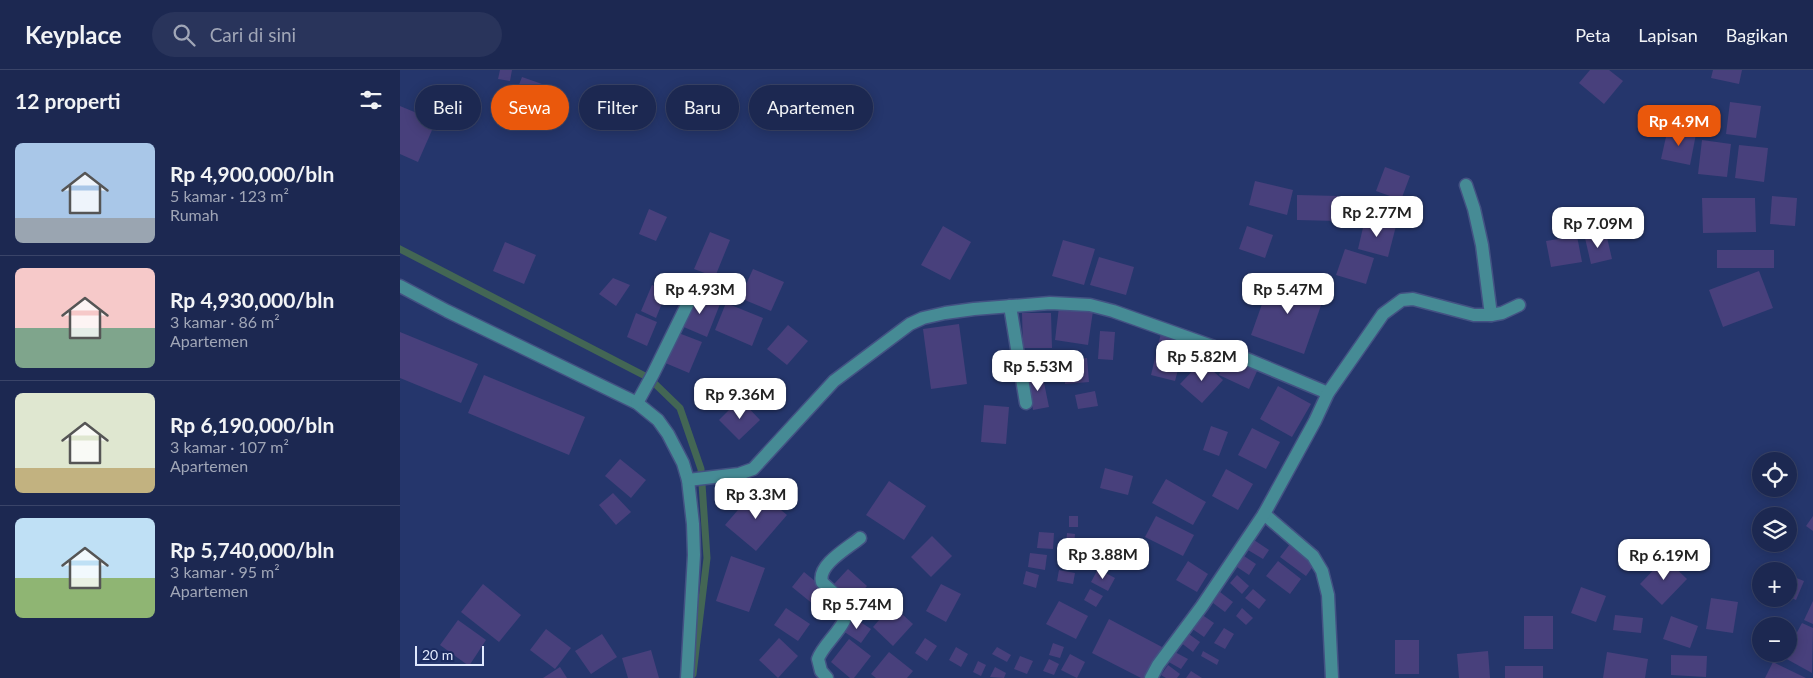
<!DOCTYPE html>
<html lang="id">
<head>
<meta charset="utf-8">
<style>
	body { margin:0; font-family:Lato,sans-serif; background:#29345b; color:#f1f3f6; height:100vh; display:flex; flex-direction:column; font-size:19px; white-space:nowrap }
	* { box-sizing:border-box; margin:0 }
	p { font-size:16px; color:#a0a6b7 }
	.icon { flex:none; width:28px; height:28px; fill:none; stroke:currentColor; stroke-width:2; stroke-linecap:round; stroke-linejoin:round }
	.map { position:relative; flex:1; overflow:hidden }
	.panel { display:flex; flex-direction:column; background:#1c2851; width:400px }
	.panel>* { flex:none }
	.hud { position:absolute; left:15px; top:15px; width:475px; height:45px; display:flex; gap:10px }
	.controls { position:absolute; left:1352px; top:382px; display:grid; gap:10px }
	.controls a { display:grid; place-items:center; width:45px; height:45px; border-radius:50%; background:#1c2851; box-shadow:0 2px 12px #0003,0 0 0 1px #3a4468; font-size:25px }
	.scale { position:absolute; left:15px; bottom:12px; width:69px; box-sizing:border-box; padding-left:5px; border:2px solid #e0e8fd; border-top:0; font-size:14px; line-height:18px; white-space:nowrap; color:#e0e8fd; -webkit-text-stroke:4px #1b2b60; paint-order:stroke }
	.price { position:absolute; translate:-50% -42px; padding:0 11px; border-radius:10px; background:#fff; color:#222; font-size:16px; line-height:32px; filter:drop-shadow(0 1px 2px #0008) }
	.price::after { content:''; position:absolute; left:50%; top:30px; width:15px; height:11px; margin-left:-8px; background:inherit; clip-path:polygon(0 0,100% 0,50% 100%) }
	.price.on { background:#ea580c; color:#fff }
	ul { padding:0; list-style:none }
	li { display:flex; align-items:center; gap:15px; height:125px; padding:0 15px }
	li+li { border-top:1px solid #3a4468 }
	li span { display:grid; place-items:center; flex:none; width:140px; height:100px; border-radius:8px; color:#555 }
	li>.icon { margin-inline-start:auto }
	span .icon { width:60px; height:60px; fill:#fffc; stroke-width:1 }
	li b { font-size:21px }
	h2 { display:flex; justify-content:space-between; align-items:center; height:60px; padding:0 15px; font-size:21px }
	.tag { padding:0 18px; border-radius:22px; background:#1c2851; box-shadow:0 2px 12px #0003,0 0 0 1px #3a4468; font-size:18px; line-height:45px }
	.tag.on { background:#ea580c; color:#fff }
	header { display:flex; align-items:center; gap:30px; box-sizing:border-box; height:70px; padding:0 25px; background:#1c2851; border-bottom:1px solid #3a4468 }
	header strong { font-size:24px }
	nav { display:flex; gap:28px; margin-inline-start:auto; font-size:18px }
	.search { width:350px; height:45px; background:#29345b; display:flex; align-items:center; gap:12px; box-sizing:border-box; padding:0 18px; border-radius:28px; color:#a0a6b7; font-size:19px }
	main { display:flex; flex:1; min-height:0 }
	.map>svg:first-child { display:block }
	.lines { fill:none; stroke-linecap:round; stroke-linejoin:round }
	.stream { stroke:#436654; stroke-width:7 }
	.building { fill:#48407c }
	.minor-casing { stroke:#435283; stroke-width:15 }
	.minor { stroke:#468b95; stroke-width:12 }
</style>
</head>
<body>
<header>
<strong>Keyplace</strong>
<div class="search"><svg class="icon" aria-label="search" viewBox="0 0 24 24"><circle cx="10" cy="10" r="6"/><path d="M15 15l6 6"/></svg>Cari di sini</div>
<nav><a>Peta</a><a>Lapisan</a><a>Bagikan</a></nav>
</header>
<main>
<section class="panel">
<h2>12 properti<svg class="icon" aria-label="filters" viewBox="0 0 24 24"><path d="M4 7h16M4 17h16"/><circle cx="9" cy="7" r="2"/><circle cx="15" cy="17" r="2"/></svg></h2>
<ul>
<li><span style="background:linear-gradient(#a9c7e8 75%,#9aa5b1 0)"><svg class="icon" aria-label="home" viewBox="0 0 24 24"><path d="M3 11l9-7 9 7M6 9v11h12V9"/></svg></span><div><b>Rp 4,900,000/bln</b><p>5 kamar · 123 m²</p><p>Rumah</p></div></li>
<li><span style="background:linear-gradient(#f6c9c9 60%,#7fa58c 0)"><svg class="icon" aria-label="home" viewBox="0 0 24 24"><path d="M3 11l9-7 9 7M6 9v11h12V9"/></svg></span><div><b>Rp 4,930,000/bln</b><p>3 kamar · 86 m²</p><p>Apartemen</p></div></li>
<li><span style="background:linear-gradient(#dfe7d0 75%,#c2b280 0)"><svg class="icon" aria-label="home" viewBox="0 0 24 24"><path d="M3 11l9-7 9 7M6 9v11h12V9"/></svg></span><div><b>Rp 6,190,000/bln</b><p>3 kamar · 107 m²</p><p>Apartemen</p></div></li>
<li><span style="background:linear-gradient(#bfe0f5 60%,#8fb573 0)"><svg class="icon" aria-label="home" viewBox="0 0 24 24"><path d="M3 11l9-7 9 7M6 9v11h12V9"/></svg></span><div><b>Rp 5,740,000/bln</b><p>3 kamar · 95 m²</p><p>Apartemen</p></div></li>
</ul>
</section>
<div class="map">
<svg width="1413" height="608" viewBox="0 0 1413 608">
	<rect width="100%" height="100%" fill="#25366c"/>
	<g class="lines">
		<!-- stream -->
		<path class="stream" d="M 0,179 L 249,308 L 280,338 L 301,399 L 307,488 L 293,604"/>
	</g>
	<!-- building -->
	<g class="building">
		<path d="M 100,0 L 112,0 L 110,11 L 98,9 Z"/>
		<path d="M 1190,0 L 1209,0 L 1223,11 L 1204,34 L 1179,13 Z"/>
		<path d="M 1313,0 L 1342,0 L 1339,14 L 1311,8 Z"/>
		<path d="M 122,7 L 142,14 L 137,27 L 117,20 Z"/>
		<path d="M 1330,32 L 1361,36 L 1356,68 L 1326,64 Z"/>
		<path d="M 0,36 L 36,51 L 18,92 L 0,84 Z"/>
		<path d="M 1268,58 L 1296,64 L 1290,95 L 1261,89 Z"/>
		<path d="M 1302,70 L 1331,74 L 1327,107 L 1298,104 Z"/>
		<path d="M 1339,75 L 1368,78 L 1364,112 L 1335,108 Z"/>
		<path d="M 985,97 L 1010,106 L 1001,130 L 976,121 Z"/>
		<path d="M 855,111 L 893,120 L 887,145 L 849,135 Z"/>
		<path d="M 897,125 L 938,126 L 937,151 L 897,150 Z"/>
		<path d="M 1372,126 L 1397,128 L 1395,156 L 1370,154 Z"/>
		<path d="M 1302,128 L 1355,128 L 1356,162 L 1303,163 Z"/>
		<path d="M 249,139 L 267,147 L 256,171 L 239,164 Z"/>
		<path d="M 965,149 L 996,156 L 988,187 L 958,179 Z"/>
		<path d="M 543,156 L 571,172 L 550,210 L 521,195 Z"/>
		<path d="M 847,156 L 873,165 L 865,188 L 839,179 Z"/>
		<path d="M 310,162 L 330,170 L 315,207 L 294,199 Z"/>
		<path d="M 1206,163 L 1212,189 L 1191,194 L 1185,168 Z"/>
		<path d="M 1177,166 L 1182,192 L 1151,197 L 1146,171 Z"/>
		<path d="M 663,170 L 695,179 L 684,215 L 652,206 Z"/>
		<path d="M 105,172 L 136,185 L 124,214 L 93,201 Z"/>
		<path d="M 945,179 L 974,188 L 966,214 L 936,205 Z"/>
		<rect x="1317" y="180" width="57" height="18"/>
		<path d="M 699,187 L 734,197 L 726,225 L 690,215 Z"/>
		<path d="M 353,199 L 384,212 L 371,241 L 340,228 Z"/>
		<path d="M 1359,201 L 1373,238 L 1323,257 L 1309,220 Z"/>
		<path d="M 872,206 L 925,224 L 904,284 L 851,265 Z"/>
		<path d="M 213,208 L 230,215 L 216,236 L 199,224 Z"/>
		<path d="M 252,215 L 267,221 L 256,248 L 241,241 Z"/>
		<path d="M 293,223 L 320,234 L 307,267 L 279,255 Z"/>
		<path d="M 326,233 L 363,248 L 352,276 L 315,260 Z"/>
		<path d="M 659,237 L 693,241 L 688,275 L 655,270 Z"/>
		<path d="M 236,243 L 257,252 L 247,276 L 227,267 Z"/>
		<path d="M 622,243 L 651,243 L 652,278 L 623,278 Z"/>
		<path d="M 559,254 L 567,314 L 531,319 L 523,259 Z"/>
		<path d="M 388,255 L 408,271 L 387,295 L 367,279 Z"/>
		<path d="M 700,261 L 715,262 L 713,290 L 698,289 Z"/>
		<path d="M 0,262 L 78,294 L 61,333 L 0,308 Z"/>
		<path d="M 276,262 L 302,272 L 289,303 L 263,292 Z"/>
		<path d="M 761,263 L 786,270 L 775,311 L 751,305 Z"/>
		<path d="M 828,285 L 858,299 L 849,319 L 819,305 Z"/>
		<path d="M 687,288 L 689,312 L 665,314 L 664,290 Z"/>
		<path d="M 802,291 L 823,310 L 802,333 L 780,314 Z"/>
		<path d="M 642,303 L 649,337 L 633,340 L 627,306 Z"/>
		<path d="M 84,305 L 185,347 L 169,385 L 68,343 Z"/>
		<path d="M 878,316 L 911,334 L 892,367 L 860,349 Z"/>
		<path d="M 695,321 L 698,336 L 678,339 L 675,325 Z"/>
		<path d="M 340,329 L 360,350 L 339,370 L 319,350 Z"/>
		<path d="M 584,335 L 609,337 L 606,374 L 581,372 Z"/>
		<path d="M 811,356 L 828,362 L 819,386 L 803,380 Z"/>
		<path d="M 852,358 L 880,372 L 866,399 L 838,385 Z"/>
		<path d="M 220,389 L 246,410 L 231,428 L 205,406 Z"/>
		<path d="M 705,398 L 733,406 L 728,425 L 700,418 Z"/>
		<path d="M 826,399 L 853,414 L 838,440 L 812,426 Z"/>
		<path d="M 766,409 L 806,432 L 793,455 L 752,433 Z"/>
		<path d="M 489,411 L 526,436 L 504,470 L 466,445 Z"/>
		<path d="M 356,419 L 387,445 L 356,481 L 325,455 Z"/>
		<path d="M 213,423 L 231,442 L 216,455 L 199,435 Z"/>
		<rect x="669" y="446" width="9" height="11"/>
		<path d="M 756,446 L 794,465 L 783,486 L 745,467 Z"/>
		<path d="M 1413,446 L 1413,461 L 1406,456 Z"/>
		<path d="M 639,462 L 654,463 L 653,479 L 637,478 Z"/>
		<path d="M 667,463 L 675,464 L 674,476 L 666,476 Z"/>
		<path d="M 532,466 L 552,486 L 531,507 L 511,487 Z"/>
		<path d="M 854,470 L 869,480 L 863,489 L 848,480 Z"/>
		<path d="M 890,474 L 916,492 L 906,506 L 880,487 Z"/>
		<path d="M 663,481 L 679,482 L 678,493 L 662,492 Z"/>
		<path d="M 630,483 L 647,485 L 645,500 L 628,497 Z"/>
		<path d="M 331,486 L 365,498 L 349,542 L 316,531 Z"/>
		<path d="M 844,486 L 856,494 L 849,505 L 837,497 Z"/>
		<path d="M 1265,488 L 1287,509 L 1262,535 L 1240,514 Z"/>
		<path d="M 788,491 L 808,504 L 797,522 L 776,510 Z"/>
		<path d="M 878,491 L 901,509 L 890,524 L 866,506 Z"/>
		<path d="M 448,499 L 467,516 L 454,531 L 434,514 Z"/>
		<path d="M 698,499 L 715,508 L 708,521 L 691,512 Z"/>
		<path d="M 659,500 L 675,503 L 673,514 L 657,511 Z"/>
		<path d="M 626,501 L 639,505 L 636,518 L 623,514 Z"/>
		<path d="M 404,502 L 437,529 L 424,543 L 392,517 Z"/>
		<path d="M 837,505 L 849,516 L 842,524 L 830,513 Z"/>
		<path d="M 1389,505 L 1404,511 L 1396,530 L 1389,527 Z"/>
		<path d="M 83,514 L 121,545 L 99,572 L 61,542 Z"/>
		<path d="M 541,514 L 561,524 L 546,552 L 526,541 Z"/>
		<path d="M 1181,517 L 1206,526 L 1196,552 L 1171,543 Z"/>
		<path d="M 690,519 L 703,526 L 696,537 L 684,530 Z"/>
		<path d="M 853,519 L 866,530 L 859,539 L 845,528 Z"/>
		<path d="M 820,522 L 833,532 L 825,542 L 813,533 Z"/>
		<path d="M 1311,528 L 1338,532 L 1333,563 L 1306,559 Z"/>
		<path d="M 659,531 L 688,546 L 676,569 L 646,554 Z"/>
		<path d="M 1413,531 L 1413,554 L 1404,550 Z"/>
		<path d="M 492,535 L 513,554 L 493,576 L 473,557 Z"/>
		<path d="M 386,538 L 410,554 L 398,571 L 374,555 Z"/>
		<path d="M 842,538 L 853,548 L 846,555 L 836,546 Z"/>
		<path d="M 801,544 L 814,553 L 804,567 L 791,558 Z"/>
		<path d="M 1215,545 L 1243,548 L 1241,563 L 1213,560 Z"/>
		<rect x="1124" y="546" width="29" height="33"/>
		<path d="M 1271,546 L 1298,556 L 1290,578 L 1263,569 Z"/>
		<path d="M 453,547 L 471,559 L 461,573 L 443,561 Z"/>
		<path d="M 709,549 L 762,577 L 746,608 L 741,608 L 692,583 Z"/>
		<path d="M 58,550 L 86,570 L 69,596 L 40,575 Z"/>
		<path d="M 1368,552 L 1376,556 L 1365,556 Z"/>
		<path d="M 1402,553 L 1413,558 L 1412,603 L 1383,587 L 1385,584 L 1389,584 L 1389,577 Z"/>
		<path d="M 824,558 L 834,564 L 825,579 L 814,573 Z"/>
		<path d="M 146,559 L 171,578 L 155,599 L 130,580 Z"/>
		<path d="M 786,562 L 800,572 L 793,582 L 780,572 Z"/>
		<path d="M 202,564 L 217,587 L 191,604 L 175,581 Z"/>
		<path d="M 1361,564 L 1361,578 L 1356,575 Z"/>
		<path d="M 379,568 L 398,586 L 378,608 L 359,590 Z"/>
		<path d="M 525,568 L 537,576 L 527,591 L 515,583 Z"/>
		<path d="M 449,569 L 471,586 L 454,608 L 450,608 L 431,592 Z"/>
		<rect x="995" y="570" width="24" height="34"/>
		<path d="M 653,573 L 664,577 L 660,588 L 649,585 Z"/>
		<path d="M 556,577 L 568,584 L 561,597 L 549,590 Z"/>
		<path d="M 597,577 L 611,585 L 607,592 L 592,584 Z"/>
		<path d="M 251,580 L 259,608 L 228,608 L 222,588 Z"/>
		<path d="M 773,581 L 788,589 L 781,599 L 767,591 Z"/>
		<path d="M 803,581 L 819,590 L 817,595 L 801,586 Z"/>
		<path d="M 1088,581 L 1090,608 L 1059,608 L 1057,584 Z"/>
		<path d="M 489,582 L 513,601 L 507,608 L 476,608 L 471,604 Z"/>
		<path d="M 1207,582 L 1248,589 L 1245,608 L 1203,608 Z"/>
		<path d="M 670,584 L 685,592 L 677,608 L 661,600 Z"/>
		<path d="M 1271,585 L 1307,586 L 1306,607 L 1271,605 Z"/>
		<path d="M 620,586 L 633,591 L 627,604 L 614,599 Z"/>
		<path d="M 649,589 L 659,594 L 654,605 L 643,601 Z"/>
		<path d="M 578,591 L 586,595 L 581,606 L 573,602 Z"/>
		<path d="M 1373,592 L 1406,608 L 1365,608 Z"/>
		<path d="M 768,595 L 780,604 L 777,608 L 766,608 L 761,605 Z"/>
		<rect x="1105" y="596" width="38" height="12"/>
		<path d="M 160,597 L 167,608 L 143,608 Z"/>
		<path d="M 595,597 L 606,603 L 604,608 L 590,607 Z"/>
		<path d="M 791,601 L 802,608 L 786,608 Z"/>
	</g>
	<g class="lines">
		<defs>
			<g id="minor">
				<path d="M 1066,115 L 1074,139 L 1082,175 L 1091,245"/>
				<path d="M 0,216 L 47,241 L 237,333 L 258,350 L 268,364 L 283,393 L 288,410 L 293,454 L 294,485 L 287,608"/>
				<path d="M 610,236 L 626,333"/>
				<path d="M 237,333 L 253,304 L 293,223"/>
				<path d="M 288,410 L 339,404 L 353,399 L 434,311 L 510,254 L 523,248 L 545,243 L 574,239 L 650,233 L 690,235 L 713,241 L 837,285 L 928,323"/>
				<path d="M 864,444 L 913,486 L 922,501 L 928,525 L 932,608"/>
				<path d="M 427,608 L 421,601 L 418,589 C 423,573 454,551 445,535 C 439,526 429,520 422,512 C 417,495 448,478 460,468"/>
				<path d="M 751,608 L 758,595 L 802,536 L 864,444 L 915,351 L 928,323 L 983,244 L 1002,230 L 1013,229 L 1074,245 L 1091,245 L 1102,243 L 1119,235"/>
			</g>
		</defs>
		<!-- minor casing -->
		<use href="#minor" class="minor-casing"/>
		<!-- minor -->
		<use href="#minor" class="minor"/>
	</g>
</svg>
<div class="controls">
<a><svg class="icon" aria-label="locate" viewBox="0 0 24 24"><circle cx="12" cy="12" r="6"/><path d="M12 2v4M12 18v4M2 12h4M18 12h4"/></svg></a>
<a><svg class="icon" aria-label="layers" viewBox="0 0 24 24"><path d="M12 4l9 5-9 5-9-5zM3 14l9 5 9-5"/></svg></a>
<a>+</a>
<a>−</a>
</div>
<div class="scale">20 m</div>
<b class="price on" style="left:1279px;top:77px">Rp 4.9M</b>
<b class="price" style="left:977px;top:168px">Rp 2.77M</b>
<b class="price" style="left:1198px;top:179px">Rp 7.09M</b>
<b class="price" style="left:300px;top:245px">Rp 4.93M</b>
<b class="price" style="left:888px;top:245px">Rp 5.47M</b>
<b class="price" style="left:802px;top:312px">Rp 5.82M</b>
<b class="price" style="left:638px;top:322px">Rp 5.53M</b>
<b class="price" style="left:340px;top:350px">Rp 9.36M</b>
<b class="price" style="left:356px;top:450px">Rp 3.3M</b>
<b class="price" style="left:703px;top:510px">Rp 3.88M</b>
<b class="price" style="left:1264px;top:511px">Rp 6.19M</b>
<b class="price" style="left:457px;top:560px">Rp 5.74M</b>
<div class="hud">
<a class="tag">Beli</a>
<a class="tag on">Sewa</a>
<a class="tag">Filter</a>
<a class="tag">Baru</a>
<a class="tag">Apartemen</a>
</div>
</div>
</main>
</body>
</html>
